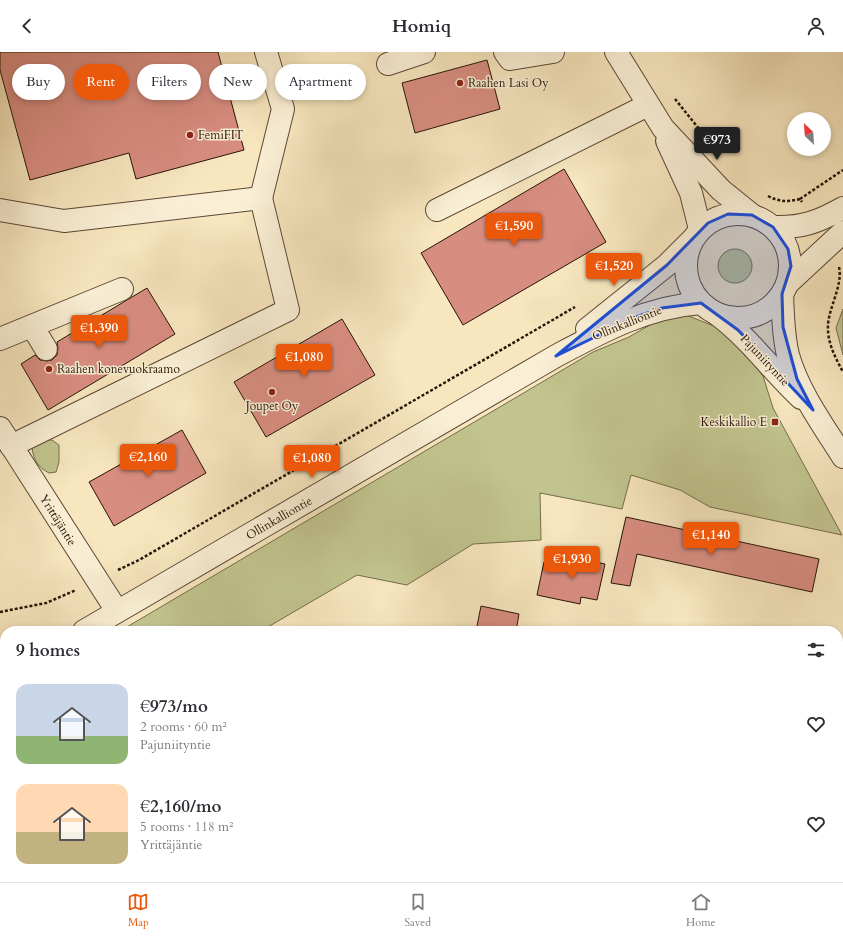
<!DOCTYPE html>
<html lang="en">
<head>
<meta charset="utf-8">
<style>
	body { margin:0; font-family:Cardo,serif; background:#f7f7f7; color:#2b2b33; height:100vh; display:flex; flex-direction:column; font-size:15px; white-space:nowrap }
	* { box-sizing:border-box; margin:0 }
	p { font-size:13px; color:#7c7c81 }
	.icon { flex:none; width:22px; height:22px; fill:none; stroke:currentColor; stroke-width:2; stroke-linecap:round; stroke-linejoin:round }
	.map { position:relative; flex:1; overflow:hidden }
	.side { position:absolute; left:0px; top:574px; width:843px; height:256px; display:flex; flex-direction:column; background:#fff; border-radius:16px 16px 0 0; box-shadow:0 2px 6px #0003 }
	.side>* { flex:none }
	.top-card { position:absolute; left:12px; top:12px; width:400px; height:36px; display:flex; gap:8px }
	.needle { width:26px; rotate:335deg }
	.controls { position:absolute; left:787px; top:60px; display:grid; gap:8px }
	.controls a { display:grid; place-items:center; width:44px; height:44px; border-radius:50%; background:#fff; box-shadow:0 2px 6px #0003; font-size:20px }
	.price { position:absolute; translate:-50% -34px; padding:0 9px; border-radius:4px; background:#ea580c; color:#fff; font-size:13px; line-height:26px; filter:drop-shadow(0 1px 2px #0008) }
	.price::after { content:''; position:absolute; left:50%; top:24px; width:12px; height:9px; margin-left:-6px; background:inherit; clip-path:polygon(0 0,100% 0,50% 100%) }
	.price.active { background:#222; color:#fff }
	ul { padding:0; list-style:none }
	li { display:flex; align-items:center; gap:12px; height:100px; padding:0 16px }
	li span { display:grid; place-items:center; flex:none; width:112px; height:80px; border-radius:12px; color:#555 }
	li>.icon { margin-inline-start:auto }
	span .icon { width:48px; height:48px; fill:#fffc; stroke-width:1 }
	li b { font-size:17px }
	h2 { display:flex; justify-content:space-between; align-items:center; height:48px; padding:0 16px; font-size:17px }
	.tag { padding:0 14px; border-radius:18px; background:#fff; box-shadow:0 2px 6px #0003; font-size:14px; line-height:36px }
	.tag.active { background:#ea580c; color:#fff }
	header { display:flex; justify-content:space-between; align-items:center; height:52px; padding:0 16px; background:#fff; font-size:18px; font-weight:800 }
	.dock { display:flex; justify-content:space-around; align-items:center; height:56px; border-top:1px solid #e1e1e2; background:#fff; font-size:11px; color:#7c7c81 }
	.dock a { display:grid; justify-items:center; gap:2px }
	.dock .active { color:#ea580c }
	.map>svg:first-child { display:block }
	.green { fill:#c1c48e; stroke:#746c4b }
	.building { fill:#d88d81; stroke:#271408 }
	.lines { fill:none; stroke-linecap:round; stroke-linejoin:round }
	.minor-casing { stroke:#5b4836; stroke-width:24 }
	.path { stroke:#271408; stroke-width:2.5; stroke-dasharray:3 2; stroke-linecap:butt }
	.minor { stroke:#faefd5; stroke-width:22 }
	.marked { fill:#1d4ed8; fill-opacity:0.2; stroke:#1d4ed8; stroke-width:3; stroke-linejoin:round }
	.poi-dot { fill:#8f2418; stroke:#faefd5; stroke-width:1.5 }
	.labels { text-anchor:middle; stroke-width:3; stroke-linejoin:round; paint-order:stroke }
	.poi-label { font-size:12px; fill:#271408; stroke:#faefd5; text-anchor:start }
	.street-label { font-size:12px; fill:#271408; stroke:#faefd5 }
</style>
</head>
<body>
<header><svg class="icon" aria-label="back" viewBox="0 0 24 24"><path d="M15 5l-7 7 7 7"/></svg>Homiq<svg class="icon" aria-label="person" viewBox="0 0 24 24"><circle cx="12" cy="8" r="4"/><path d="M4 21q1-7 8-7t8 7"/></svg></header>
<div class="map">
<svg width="843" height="830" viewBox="0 0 843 830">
	<rect width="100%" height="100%" fill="#f7e6be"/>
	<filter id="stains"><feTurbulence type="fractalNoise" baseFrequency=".005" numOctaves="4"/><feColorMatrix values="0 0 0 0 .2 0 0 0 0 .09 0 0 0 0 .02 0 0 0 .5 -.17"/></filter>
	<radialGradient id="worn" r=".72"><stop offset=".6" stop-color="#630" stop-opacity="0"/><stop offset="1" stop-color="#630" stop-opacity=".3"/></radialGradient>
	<!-- green -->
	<g class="green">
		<circle cx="735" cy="214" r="17"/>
		<path d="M 843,257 L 843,303 L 836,276 Z"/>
		<path d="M 681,261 L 724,278 L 743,298 L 763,324 L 773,356 L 842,483 L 710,455 L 680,438 L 631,423 L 622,457 L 540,441 L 541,488 L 473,492 L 407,533 L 357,523 L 261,579 L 120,579 L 593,300 L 629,285 L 662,266 Z"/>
		<path d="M 42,388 L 52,388 L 59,393 L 59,410 L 56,420 L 49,421 C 38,415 34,409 32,396 Z"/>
		<path d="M 5,647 L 5,825 L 312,825 L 316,830 L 0,830 L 0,650 Z"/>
		<path d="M 431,825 L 746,825 L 745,830 L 423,830 Z"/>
	</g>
	<!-- building -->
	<g class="building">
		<path d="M 0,0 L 218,0 L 244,98 L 136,127 L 129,101 L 30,128 L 0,18 Z"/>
		<path d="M 487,8 L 500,57 L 415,81 L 402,31 Z"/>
		<path d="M 564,117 L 606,190 L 463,273 L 421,201 Z"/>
		<path d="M 147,236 L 175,282 L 48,358 L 21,312 L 35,303 L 40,308 L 47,309 L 52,308 L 57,303 L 58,296 L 57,290 Z"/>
		<path d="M 342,267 L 375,323 L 266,385 L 234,330 Z"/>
		<path d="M 182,378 L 206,421 L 114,474 L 89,430 Z"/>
		<path d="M 626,465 L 819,507 L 812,540 L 637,502 L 630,534 L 611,531 Z"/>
		<path d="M 567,504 L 605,512 L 597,548 L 581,545 L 580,552 L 537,543 L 544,510 L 564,515 Z"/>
		<path d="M 481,554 L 519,562 L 516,579 L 476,579 Z"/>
	</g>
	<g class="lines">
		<defs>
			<g id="minor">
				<path d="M 505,0 L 510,7 L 553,0"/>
				<path d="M 616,0 L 663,76 L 721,138 L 752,163"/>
				<path d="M 388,12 L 424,0"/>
				<path d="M 667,89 L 691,141 L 700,177"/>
				<path d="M 261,146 L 283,57 L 266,0"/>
				<path d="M 0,158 L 64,169 L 261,146 L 288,258 L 11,394"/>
				<path d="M 437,158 L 648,53"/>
				<circle cx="738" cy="214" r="52"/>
				<path d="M 773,175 C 802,176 818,170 843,156"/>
				<path d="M 787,232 L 843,180"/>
				<path d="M 782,242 C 783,263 783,283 788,303 C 799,341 823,373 843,405"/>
				<path d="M 718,263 C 751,288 771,318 801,346"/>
				<path d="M 32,274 L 46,297"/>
				<path d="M 587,277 L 667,213 L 692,188"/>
				<path d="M 0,287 L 122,237"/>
				<path d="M 0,376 L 117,559"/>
				<path d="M 84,579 L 556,304 C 603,279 647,255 701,251"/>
				<path d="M 838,621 L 843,622"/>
				<path d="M 0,628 L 5,625"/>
				<path d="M 838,681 L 843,660"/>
				<path d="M 803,830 L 804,825"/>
			</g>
		</defs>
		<!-- minor casing -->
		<use href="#minor" class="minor-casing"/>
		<!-- path -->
		<g class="path">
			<path d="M 675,47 L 704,83"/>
			<path d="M 768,144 C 779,150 788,150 800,147 L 802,150"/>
			<path d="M 800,147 L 843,118"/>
			<path d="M 839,215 C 843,233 829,255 828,273 C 827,290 835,305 843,320"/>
			<path d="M 118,518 L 139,508 L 575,255"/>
			<path d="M 0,560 L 46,551 L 76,538"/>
			<path d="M 0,741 L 5,750"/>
			<path d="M 838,755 L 843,734"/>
			<path d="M 838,785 L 843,792"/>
			<path d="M 46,825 L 48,830"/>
		</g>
		<!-- minor -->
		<use href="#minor" class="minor"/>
	</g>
	<!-- marked area -->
	<path class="marked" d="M 728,162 L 752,163 L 773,175 L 788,197 L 791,214 L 782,242 L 783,275 L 797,327 L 813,358 L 738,278 L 701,251 L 662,256 L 636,265 L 556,304 L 667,213 L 708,171 Z"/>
	<!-- markers -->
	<g class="poi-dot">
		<circle cx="460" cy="31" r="4"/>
		<circle cx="190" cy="83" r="4"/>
		<circle cx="49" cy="317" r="4"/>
		<circle cx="272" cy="340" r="4"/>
		<rect x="771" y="366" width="8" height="8" rx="2"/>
	</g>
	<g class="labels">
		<!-- poi labels -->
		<g class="poi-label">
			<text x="468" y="35">Raahen Lasi Oy</text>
			<text x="198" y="87">FemiFIT</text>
			<text x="57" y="321">Raahen konevuokraamo</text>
			<text x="272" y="358" text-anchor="middle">Joupet Oy</text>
			<text x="767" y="374" text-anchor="end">Keskikallio E</text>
		</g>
		<!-- street labels -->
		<g class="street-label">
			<text transform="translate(627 271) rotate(-22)" y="4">Ollinkalliontie</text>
			<text transform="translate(765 308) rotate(47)" y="4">Pajuniityntie</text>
			<text transform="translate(279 466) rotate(-30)" y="4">Ollinkalliontie</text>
			<text transform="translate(58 468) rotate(58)" y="4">Yrittäjäntie</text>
		</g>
	</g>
	<rect width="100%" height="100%" filter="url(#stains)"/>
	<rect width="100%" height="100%" fill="url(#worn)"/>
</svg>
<div class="controls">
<a><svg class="needle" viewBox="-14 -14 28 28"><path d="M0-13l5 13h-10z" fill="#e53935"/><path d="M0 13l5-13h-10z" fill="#7c7c81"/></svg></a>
</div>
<b class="price active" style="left:717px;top:109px">€973</b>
<b class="price" style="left:514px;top:195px">€1,590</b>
<b class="price" style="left:614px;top:235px">€1,520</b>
<b class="price" style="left:99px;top:297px">€1,390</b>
<b class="price" style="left:304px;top:326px">€1,080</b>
<b class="price" style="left:148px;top:426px">€2,160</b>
<b class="price" style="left:312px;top:427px">€1,080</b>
<b class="price" style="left:711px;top:504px">€1,140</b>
<b class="price" style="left:572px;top:528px">€1,930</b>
<div class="top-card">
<a class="tag">Buy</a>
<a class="tag active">Rent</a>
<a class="tag">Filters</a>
<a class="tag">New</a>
<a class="tag">Apartment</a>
</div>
<section class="side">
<h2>9 homes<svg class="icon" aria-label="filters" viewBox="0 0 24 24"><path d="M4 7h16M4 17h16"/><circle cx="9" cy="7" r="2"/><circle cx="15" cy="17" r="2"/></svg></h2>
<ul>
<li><span style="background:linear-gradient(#c9d6e8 65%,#8fb573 0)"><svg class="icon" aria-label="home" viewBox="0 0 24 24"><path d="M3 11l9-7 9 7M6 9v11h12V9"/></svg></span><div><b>€973/mo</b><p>2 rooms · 60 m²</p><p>Pajuniityntie</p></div><svg class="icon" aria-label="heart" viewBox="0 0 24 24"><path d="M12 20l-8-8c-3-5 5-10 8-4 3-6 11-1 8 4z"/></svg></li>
<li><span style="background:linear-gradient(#ffd9b3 60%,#c2b280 0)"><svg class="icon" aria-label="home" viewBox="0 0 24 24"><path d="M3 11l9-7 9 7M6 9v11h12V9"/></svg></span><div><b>€2,160/mo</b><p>5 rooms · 118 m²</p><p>Yrittäjäntie</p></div><svg class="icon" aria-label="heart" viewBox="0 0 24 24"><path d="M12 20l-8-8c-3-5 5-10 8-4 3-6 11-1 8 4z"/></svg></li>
</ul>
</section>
</div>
<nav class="dock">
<a class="active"><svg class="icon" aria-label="map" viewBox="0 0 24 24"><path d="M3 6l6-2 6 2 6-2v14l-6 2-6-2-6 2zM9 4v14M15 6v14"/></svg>Map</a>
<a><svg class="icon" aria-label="saved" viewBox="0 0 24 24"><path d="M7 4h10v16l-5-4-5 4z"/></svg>Saved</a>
<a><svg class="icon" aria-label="home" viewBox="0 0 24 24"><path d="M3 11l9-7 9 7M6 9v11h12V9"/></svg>Home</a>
</nav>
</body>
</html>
